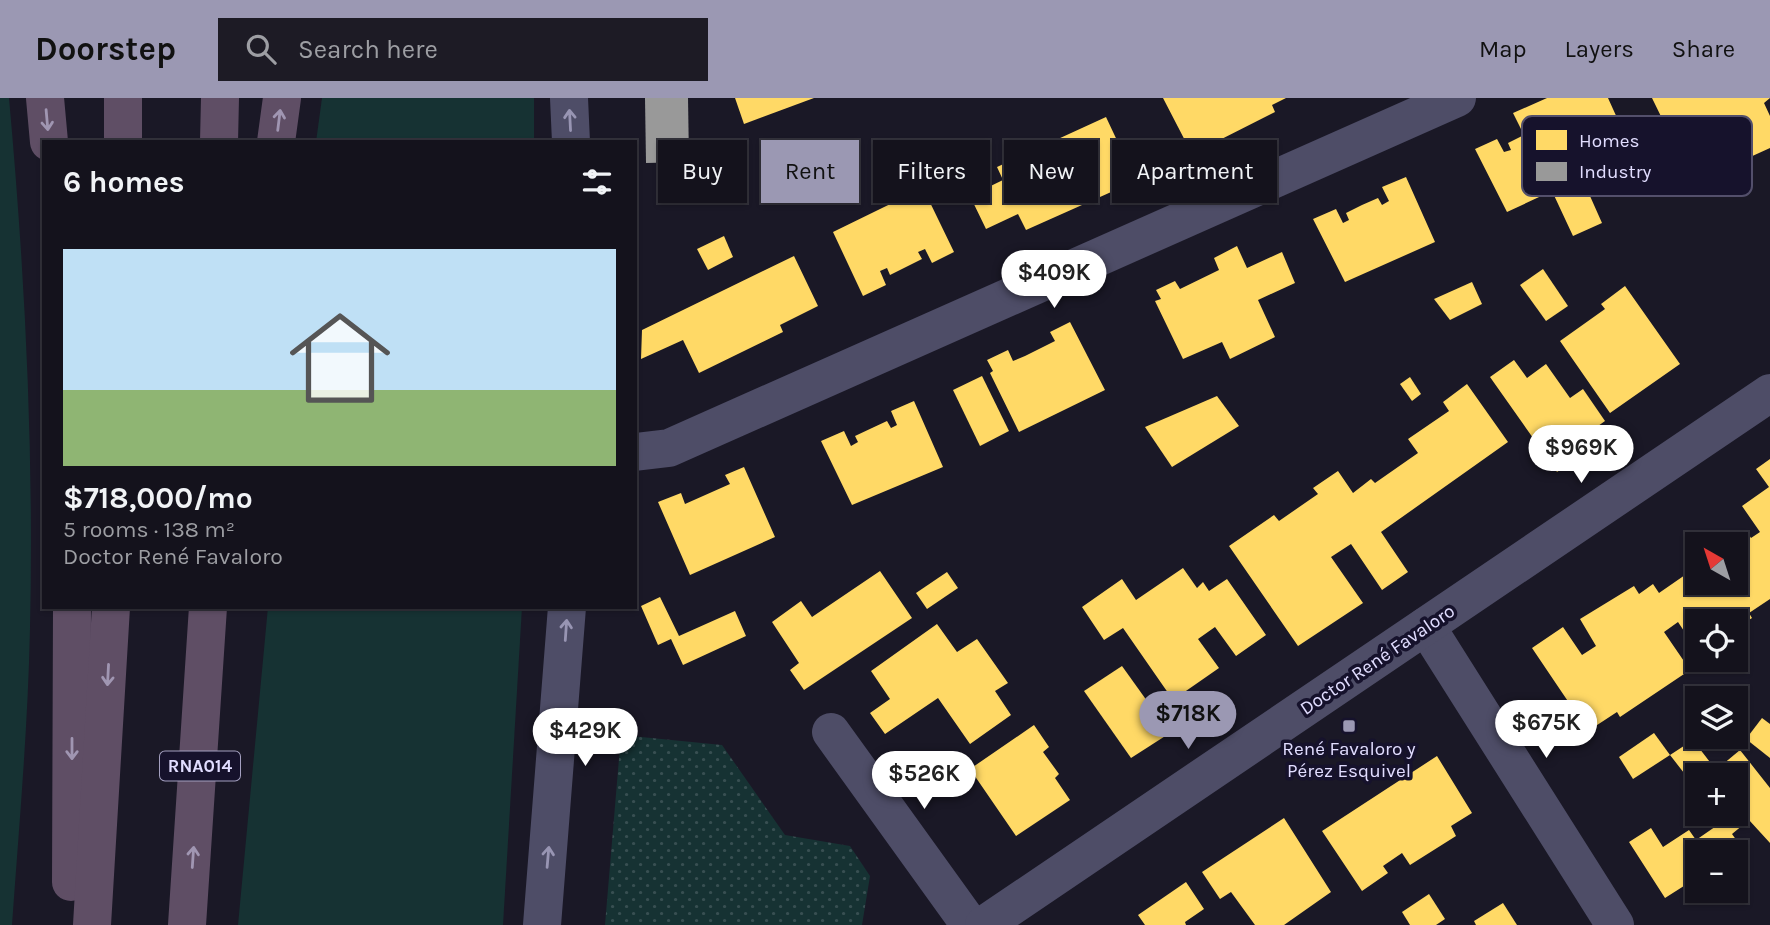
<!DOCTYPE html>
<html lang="en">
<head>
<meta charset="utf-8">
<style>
	body { margin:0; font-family:Karla,sans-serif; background:#1d1b25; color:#f1f3f6; height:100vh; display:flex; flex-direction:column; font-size:26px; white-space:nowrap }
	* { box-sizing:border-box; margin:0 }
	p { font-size:23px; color:#9d9ea3 }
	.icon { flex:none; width:38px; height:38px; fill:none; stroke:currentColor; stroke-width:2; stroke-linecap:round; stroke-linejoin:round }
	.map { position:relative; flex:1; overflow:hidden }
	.drawer { position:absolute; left:42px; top:42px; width:595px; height:469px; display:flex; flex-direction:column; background:#14121c; border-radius:0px; box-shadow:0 2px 5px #0004,0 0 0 2px #33323b }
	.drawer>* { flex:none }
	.banner { position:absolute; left:658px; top:42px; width:665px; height:63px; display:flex; gap:14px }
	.needle { width:46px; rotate:321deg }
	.controls { position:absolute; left:1685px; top:434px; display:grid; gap:14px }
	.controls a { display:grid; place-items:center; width:63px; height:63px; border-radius:0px; background:#14121c; box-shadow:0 2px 5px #0004,0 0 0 2px #33323b; font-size:35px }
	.price { position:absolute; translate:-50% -60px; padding:0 16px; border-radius:24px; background:#fff; color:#222; font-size:23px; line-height:46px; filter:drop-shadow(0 2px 4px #0008) }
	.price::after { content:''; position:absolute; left:50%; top:42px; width:21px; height:16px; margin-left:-10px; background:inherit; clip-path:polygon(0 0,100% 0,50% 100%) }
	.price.selected { background:#9b98b3; color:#111 }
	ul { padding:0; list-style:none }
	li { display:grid; align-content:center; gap:14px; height:371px; padding:0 21px }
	li span { display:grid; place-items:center; height:217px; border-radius:0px; color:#555 }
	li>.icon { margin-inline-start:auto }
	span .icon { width:126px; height:126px; fill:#fffc; stroke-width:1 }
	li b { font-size:30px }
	h2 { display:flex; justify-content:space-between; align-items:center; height:84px; padding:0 21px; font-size:30px }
	.tag { padding:0 24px; border-radius:0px; background:#14121c; box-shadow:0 2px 5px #0004,0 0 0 2px #33323b; font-size:24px; line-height:63px }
	.tag.selected { background:#9b98b3; color:#111 }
	header { display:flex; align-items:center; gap:42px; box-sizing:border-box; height:98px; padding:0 35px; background:#9b98b3; color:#111 }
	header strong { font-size:33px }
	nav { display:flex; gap:38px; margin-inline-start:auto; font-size:24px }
	.search { width:490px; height:63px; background:#1d1b25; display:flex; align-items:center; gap:18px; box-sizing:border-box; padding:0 24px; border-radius:0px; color:#9d9ea3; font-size:26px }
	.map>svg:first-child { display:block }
	.green { fill:#163233 }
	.park { fill:url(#park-dots) }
	.homes { fill:#ffd966 }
	.industry { fill:#999 }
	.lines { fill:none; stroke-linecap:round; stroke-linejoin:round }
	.minor { stroke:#4e4d67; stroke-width:38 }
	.highway { stroke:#5f4e65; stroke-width:38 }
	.oneway { stroke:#a096b2 }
	.oneway2 { stroke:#9895b3 }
	.poi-dot { fill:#9b98b3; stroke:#16122c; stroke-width:2.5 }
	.labels { text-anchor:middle; stroke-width:7; stroke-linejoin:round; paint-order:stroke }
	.shield { fill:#16122c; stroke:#a4a0c0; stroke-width:2 }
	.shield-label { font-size:18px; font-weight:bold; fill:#e1ddff }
	.street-label { font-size:19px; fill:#e1ddff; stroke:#16122c }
	.poi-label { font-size:19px; fill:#e1ddff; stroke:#16122c }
	.key { fill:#16122c; stroke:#534f6b; stroke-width:2 }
	.key-label { font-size:19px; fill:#e1ddff }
</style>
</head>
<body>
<header>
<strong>Doorstep</strong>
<div class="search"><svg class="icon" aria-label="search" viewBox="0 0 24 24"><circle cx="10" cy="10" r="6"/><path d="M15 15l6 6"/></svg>Search here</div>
<nav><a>Map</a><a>Layers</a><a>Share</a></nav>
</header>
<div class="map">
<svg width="1770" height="827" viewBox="0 0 1770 827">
	<defs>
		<pattern id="park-dots" width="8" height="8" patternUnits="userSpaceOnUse" patternTransform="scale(1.75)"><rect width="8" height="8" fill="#163233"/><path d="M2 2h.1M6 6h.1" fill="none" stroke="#384f52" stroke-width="1.8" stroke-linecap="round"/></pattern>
	</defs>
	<rect width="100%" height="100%" fill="#1a1826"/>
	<!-- green -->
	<g class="green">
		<path d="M 0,0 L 9,0 C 25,176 34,353 30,530 C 28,629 19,729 12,827 L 0,827 Z"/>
		<path d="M 322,0 L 534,0 L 534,44 L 316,44 Z"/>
		<path d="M 268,509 L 522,509 L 503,827 L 238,827 Z"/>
	</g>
	<!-- park -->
	<path class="park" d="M 621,637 L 722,647 L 785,737 L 850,748 L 870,778 L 862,827 L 605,827 Z"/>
	<!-- homes -->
	<g class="homes">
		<path d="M 735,0 L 814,0 L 744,26 Z"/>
		<path d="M 1163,0 L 1286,0 L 1272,7 L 1275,14 L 1192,56 Z"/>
		<path d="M 1547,0 L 1608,0 L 1633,55 L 1582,80 L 1602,125 L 1573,138 L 1552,93 L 1507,114 L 1475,51 L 1497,41 L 1504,54 L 1511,52 L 1508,45 L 1524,37 L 1513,15 Z"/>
		<path d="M 1652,0 L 1770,0 L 1764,5 L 1770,18 L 1770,50 L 1737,65 L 1719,25 L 1674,45 Z"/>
		<path d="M 1106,19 L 1122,53 L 1143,44 L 1156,74 L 1026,132 L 1018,116 L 986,131 L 970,98 L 1003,82 L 997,69 Z"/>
		<path d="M 1406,79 L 1435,144 L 1345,184 L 1313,121 L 1336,111 L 1343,125 L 1349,122 L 1346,115 L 1362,107 L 1378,100 L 1382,107 L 1389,103 L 1382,89 Z"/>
		<path d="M 923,90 L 954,154 L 932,165 L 925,151 L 918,154 L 922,161 L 890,177 L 887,170 L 880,173 L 886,187 L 863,198 L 833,134 Z"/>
		<path d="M 724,138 L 733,159 L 708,172 L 697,151 Z"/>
		<path d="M 1237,148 L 1247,170 L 1282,154 L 1295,185 L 1258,202 L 1275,239 L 1230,261 L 1222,244 L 1183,261 L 1155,203 L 1161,201 L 1156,192 L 1175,183 L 1180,191 L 1219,172 L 1214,160 Z"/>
		<path d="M 794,158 L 818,208 L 780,227 L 783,234 L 699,275 L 683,242 L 641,261 L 642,232 Z"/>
		<path d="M 1543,171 L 1568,208 L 1546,223 L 1520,187 Z"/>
		<path d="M 1472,184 L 1482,206 L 1450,222 L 1434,201 Z"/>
		<path d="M 1625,188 L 1680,266 L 1610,315 L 1560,243 L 1605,211 L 1601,206 Z"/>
		<path d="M 1070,224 L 1105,292 L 1019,334 L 990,275 L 993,273 L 987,262 L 1008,252 L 1013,263 L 1025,258 L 1055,243 L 1050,234 Z"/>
		<path d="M 1514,262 L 1527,280 L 1546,266 L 1570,300 L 1583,291 L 1605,323 L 1580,341 L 1589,353 L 1557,374 L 1490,279 Z"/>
		<path d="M 982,278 L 1009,333 L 980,348 L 953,292 Z"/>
		<path d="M 1410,279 L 1421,296 L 1412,303 L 1400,286 Z"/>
		<path d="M 1467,286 L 1508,344 L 1381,434 L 1408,474 L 1382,492 L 1351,446 L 1331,459 L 1363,505 L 1298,548 L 1229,448 L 1274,417 L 1279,423 L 1318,396 L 1313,390 L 1338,373 L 1353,395 L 1371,381 L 1375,385 L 1418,355 L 1408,341 L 1449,313 L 1443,304 Z"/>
		<path d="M 1217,298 L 1239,328 L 1172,369 L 1145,329 Z"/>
		<path d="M 914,303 L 943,369 L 852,407 L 821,343 L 844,333 L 851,348 L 858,344 L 855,338 L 872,330 L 887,323 L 891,330 L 897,327 L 891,313 Z"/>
		<path d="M 1770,361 L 1770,501 L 1749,515 L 1752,520 L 1736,530 L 1736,523 L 1698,523 L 1698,537 L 1690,542 L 1678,524 L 1664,534 L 1690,572 L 1620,619 L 1617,614 L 1588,633 L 1532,550 L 1563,529 L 1582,557 L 1596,548 L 1580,521 L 1634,488 L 1639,496 L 1653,486 L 1659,495 L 1698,468 L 1698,485 L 1736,485 L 1736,446 L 1729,446 L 1747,434 L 1751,440 L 1760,434 L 1742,408 L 1769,389 L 1756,371 Z"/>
		<path d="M 744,369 L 775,439 L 690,477 L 658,404 L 681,395 L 685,406 L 730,386 L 725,377 Z"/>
		<path d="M 1183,470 L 1197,490 L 1203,484 L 1209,493 L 1227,481 L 1266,537 L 1236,558 L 1215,529 L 1198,541 L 1219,570 L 1173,602 L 1123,530 L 1104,542 L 1082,509 L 1122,481 L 1136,502 Z"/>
		<path d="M 880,473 L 912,520 L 804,592 L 790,572 L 799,565 L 772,524 L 801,503 L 812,519 Z"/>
		<path d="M 947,474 L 958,490 L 927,511 L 916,495 Z"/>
		<path d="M 660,499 L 679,538 L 735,513 L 746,538 L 683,567 L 671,541 L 658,547 L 641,508 Z"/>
		<path d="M 937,526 L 957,554 L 977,541 L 1008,585 L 995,593 L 1011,617 L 970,646 L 938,600 L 885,636 L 870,615 L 890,601 L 871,573 Z"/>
		<path d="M 1122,568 L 1170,635 L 1131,660 L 1084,593 Z"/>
		<path d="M 1724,588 L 1736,598 L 1747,607 L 1736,614 L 1736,600 L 1719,600 Z"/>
		<path d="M 1762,620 L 1770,626 L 1770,660 L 1746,641 Z"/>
		<path d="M 1034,627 L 1049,649 L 1043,654 L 1059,676 L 1055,680 L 1070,702 L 1016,738 L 970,671 Z"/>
		<path d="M 1654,635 L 1670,657 L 1633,681 L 1619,659 Z"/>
		<path d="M 1693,642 L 1716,672 L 1740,652 L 1770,690 L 1770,745 L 1749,722 L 1732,736 L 1742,750 L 1735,754 L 1698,754 L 1698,779 L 1665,800 L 1629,744 L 1651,730 L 1663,749 L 1689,732 L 1696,742 L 1722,724 L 1716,716 L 1736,716 L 1736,677 L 1698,677 L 1698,693 L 1670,657 Z"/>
		<path d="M 1437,658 L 1472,715 L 1451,728 L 1456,738 L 1410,767 L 1402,755 L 1383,768 L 1388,775 L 1362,793 L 1322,733 Z"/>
		<path d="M 1284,720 L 1331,794 L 1284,827 L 1255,827 L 1231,794 L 1220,801 L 1202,774 Z"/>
		<path d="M 1186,784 L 1204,811 L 1185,824 L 1186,827 L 1145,827 L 1138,817 Z"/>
		<path d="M 1429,796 L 1445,821 L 1436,827 L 1410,827 L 1402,814 Z"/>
		<path d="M 1503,805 L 1517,827 L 1476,827 L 1474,823 Z"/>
	</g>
	<!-- industry -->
	<path class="industry" d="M 645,0 L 688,0 L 689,64 L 646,65 Z"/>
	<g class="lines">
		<!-- minor -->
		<g class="minor">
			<path d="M 569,0 L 571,44"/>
			<path d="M 635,354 L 669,350 L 1457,0"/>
			<path d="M 1426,528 L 1615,827"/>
			<path d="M 831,634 L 970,827"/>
			<path d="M 542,827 L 567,509"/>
			<path d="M 984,827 L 1770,295"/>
		</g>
		<!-- highway -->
		<g class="highway">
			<path d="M 45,0 L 49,44"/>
			<path d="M 123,44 L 123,0"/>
			<path d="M 219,44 L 220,0"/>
			<path d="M 276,44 L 282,0"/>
			<path d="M 71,784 L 72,509"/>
			<path d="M 92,827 L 111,509"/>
			<path d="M 187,827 L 208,509"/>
		</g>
	</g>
	<!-- one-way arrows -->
	<defs><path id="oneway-shaft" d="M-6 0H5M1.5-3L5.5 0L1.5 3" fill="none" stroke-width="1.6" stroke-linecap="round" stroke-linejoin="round" transform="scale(1.75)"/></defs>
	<g class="oneway">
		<use href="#oneway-shaft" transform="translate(47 22) rotate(85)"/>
		<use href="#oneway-shaft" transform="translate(279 22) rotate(-83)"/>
		<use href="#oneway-shaft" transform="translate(108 577) rotate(93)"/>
		<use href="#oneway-shaft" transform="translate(72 651) rotate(90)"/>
		<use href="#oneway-shaft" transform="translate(193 759) rotate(-86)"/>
	</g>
	<g class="oneway2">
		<use href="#oneway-shaft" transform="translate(570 22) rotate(-93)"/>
		<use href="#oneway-shaft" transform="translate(566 532) rotate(-86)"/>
		<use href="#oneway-shaft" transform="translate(548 759) rotate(-85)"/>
	</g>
	<!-- markers -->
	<rect class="poi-dot" x="1342" y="621" width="14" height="14" rx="3.5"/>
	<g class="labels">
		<!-- shield labels -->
		<rect class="shield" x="160" y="653.5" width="80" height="29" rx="5"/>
		<g class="shield-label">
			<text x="200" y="674">RNA014</text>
		</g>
		<!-- street labels -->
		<g class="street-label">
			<text transform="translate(1377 561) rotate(-34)" y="7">Doctor René Favaloro</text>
		</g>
		<!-- poi labels -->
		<g class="poi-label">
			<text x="1349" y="657">René Favaloro y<tspan x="1349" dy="22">Pérez Esquivel</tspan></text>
		</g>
	</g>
	<!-- legend -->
	<rect x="1522" y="18" width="230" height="80" rx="10" class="key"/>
	<rect x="1536" y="32" width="31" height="20" fill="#ffd966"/>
	<rect x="1536" y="64" width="31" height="19" fill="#999"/>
	<g class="key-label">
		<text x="1579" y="49">Homes</text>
		<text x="1579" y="80">Industry</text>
	</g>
</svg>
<div class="controls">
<a><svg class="needle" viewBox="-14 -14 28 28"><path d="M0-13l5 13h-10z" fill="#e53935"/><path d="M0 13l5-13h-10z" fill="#9d9ea3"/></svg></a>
<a><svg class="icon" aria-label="locate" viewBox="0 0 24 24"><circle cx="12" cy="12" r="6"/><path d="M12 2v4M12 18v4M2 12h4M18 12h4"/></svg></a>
<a><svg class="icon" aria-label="layers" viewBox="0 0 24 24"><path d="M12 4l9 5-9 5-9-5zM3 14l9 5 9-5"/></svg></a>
<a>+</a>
<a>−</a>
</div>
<b class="price" style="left:1054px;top:212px">$409K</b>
<b class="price" style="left:1581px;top:387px">$969K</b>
<b class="price selected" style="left:1188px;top:653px">$718K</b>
<b class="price" style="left:1546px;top:662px">$675K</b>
<b class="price" style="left:585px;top:670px">$429K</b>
<b class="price" style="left:924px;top:713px">$526K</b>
<div class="banner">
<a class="tag">Buy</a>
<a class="tag selected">Rent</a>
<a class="tag">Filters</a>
<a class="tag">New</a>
<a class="tag">Apartment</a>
</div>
<section class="drawer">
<h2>6 homes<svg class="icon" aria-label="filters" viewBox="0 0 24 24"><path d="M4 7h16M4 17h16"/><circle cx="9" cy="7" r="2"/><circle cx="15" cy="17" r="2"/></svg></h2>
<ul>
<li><span style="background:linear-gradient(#bfe0f5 65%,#8fb573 0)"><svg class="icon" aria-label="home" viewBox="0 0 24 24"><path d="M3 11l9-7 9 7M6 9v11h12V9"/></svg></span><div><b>$718,000/mo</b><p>5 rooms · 138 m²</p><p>Doctor René Favaloro</p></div></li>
</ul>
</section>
</div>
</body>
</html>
